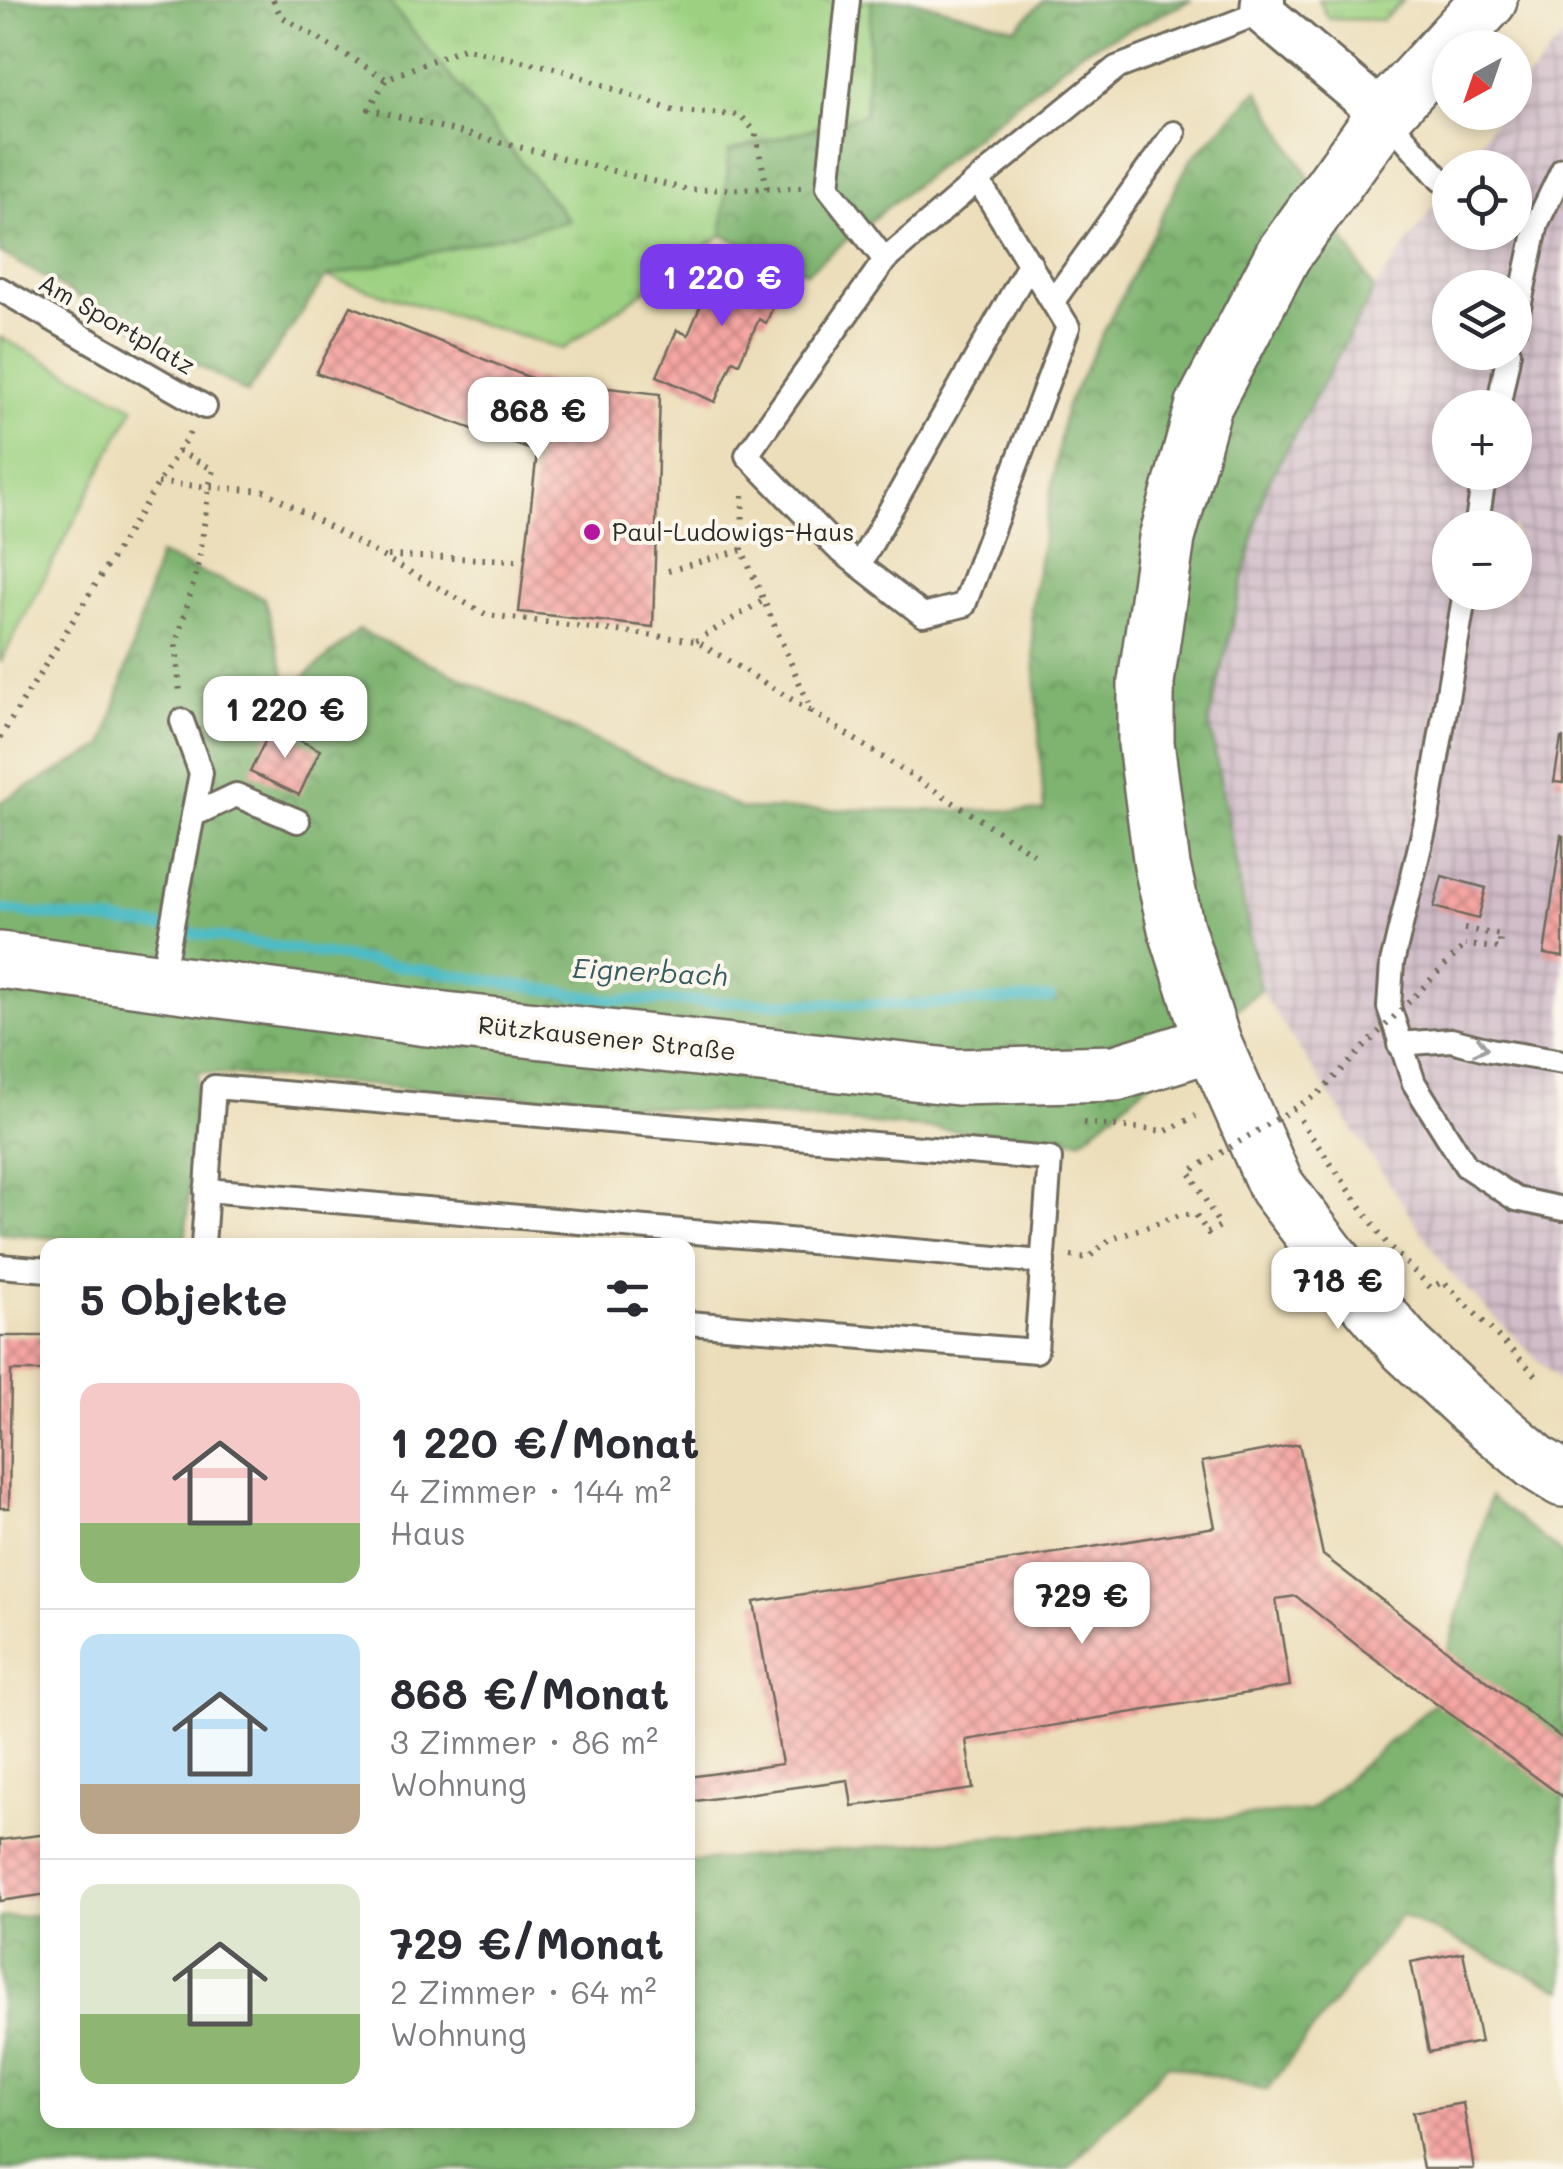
<!DOCTYPE html>
<html lang="de">
<head>
<meta charset="utf-8">
<style>
	body { margin:0; font-family:Mali,sans-serif; background:#f2f2f3; color:#2b2b33; height:100vh; display:flex; flex-direction:column; font-size:38px; white-space:nowrap }
	* { box-sizing:border-box; margin:0 }
	p { font-size:32px; color:#7c7c81 }
	.icon { flex:none; width:55px; height:55px; fill:none; stroke:currentColor; stroke-width:2; stroke-linecap:round; stroke-linejoin:round }
	.map { position:relative; flex:1; overflow:hidden }
	.panel { position:absolute; left:40px; top:1238px; width:655px; height:890px; display:flex; flex-direction:column; background:#fff; border-radius:20px; box-shadow:0 5px 15px #0003 }
	.panel>* { flex:none }
	.needle { width:65px; rotate:220deg }
	.tools { position:absolute; left:1432px; top:30px; display:grid; gap:20px }
	.tools a { display:grid; place-items:center; width:100px; height:100px; border-radius:50%; background:#fff; box-shadow:0 5px 15px #0003; font-size:50px }
	.price { position:absolute; translate:-50% -85px; padding:0 22px; border-radius:20px; background:#fff; color:#222; font-size:32px; line-height:65px; filter:drop-shadow(0 2px 5px #0008) }
	.price::after { content:''; position:absolute; left:50%; top:60px; width:30px; height:22px; margin-left:-15px; background:inherit; clip-path:polygon(0 0,100% 0,50% 100%) }
	.price.on { background:#7c3aed; color:#fff }
	ul { padding:0; list-style:none }
	li { display:flex; align-items:center; gap:30px; height:250px; padding:0 40px }
	li+li { border-top:2px solid #e1e1e2 }
	li span { display:grid; place-items:center; flex:none; width:280px; height:200px; border-radius:20px; color:#555 }
	li>.icon { margin-inline-start:auto }
	span .icon { width:120px; height:120px; fill:#fffc; stroke-width:1 }
	li b { font-size:42px }
	h2 { display:flex; justify-content:space-between; align-items:center; height:120px; padding:0 40px; font-size:42px }
	.map>svg:first-child { display:block }
	.industrial { fill:url(#industrial-grid); fill-rule:evenodd }
	.grass { fill:url(#grass-tufts); stroke:#647e56; stroke-width:2.5 }
	.forest { fill:url(#forest-crowns); stroke:#546f4d; stroke-width:2.5 }
	.green { fill:#9dd181; stroke:#647e56; stroke-width:2.5 }
	.lines { fill:none; stroke-linecap:round; stroke-linejoin:round }
	.stream { stroke:#4dbbc4; stroke-width:11 }
	.building { fill:url(#building-cross-hatch) }
	.lane-casing { stroke:#6f6a5d; stroke-width:28 }
	.street-casing { stroke:#6f6a5d; stroke-width:48 }
	.secondary-casing { stroke:#6f6a5d; stroke-width:60 }
	.path { stroke:#6f6a5d; stroke-width:6; stroke-dasharray:2.5 8; stroke-linecap:butt }
	.lane { stroke:#fff; stroke-width:22 }
	.street { stroke:#fff; stroke-width:42 }
	.secondary { stroke:#fff; stroke-width:55 }
	.path-bridge { stroke:#6f6a5d; stroke-width:6; stroke-dasharray:2.5 8; stroke-linecap:butt }
	.oneway { stroke:#a0a0a0 }
	.poi-dot { fill:#b5179e; stroke:#fbf7ec; stroke-width:4 }
	.labels { text-anchor:middle; stroke-width:8; stroke-linejoin:round; paint-order:stroke }
	.street-label { font-size:25px; fill:#2b2b2b; stroke:#fbf7ec }
	.poi-label { font-size:25px; fill:#2b2b2b; stroke:#fbf7ec; text-anchor:start }
	.water-label { font-size:28px; font-style:italic; fill:#375d61; stroke:#fbf7ec }
</style>
</head>
<body>
<div class="map">
<svg width="1563" height="2169" viewBox="0 0 1563 2169">
	<defs>
		<pattern id="industrial-grid" width="8" height="8" patternUnits="userSpaceOnUse" patternTransform="scale(2.5)"><rect width="8" height="8" fill="#d1bdc9"/><path d="M0 4h8M4 0v8" fill="none" stroke="#aa9aa3"/></pattern>
		<pattern id="grass-tufts" width="24" height="20" patternUnits="userSpaceOnUse" patternTransform="scale(2.5)"><rect width="24" height="20" fill="#9dd181"/><path d="M3 7l-1-3M5 7V3M7 7l1-3M15 17l-1-3M17 17v-4M19 17l1-3" fill="none" stroke="#87b470"/></pattern>
		<pattern id="forest-crowns" width="20" height="18" patternUnits="userSpaceOnUse" patternTransform="scale(2.5)"><rect width="20" height="18" fill="#7eb36f"/><path d="M2 6a3 3 0 1 1 6 0M12 15a3 3 0 1 1 6 0" fill="none" stroke="#67925b"/></pattern>
		<pattern id="building-cross-hatch" width="8" height="8" patternUnits="userSpaceOnUse" patternTransform="scale(2.5)"><rect width="8" height="8" fill="#f6a6a3"/><path d="M0 0l8 8M0 8l8-8" fill="none" stroke="#c78785"/></pattern>
	</defs>
	<rect width="100%" height="100%" fill="#fbf7ec"/>
	<filter id="ink" filterUnits="userSpaceOnUse"><feTurbulence type="fractalNoise" baseFrequency=".01" numOctaves="2"/><feDisplacementMap in="SourceGraphic" scale="20" xChannelSelector="R" yChannelSelector="G"/><feConvolveMatrix kernelMatrix="1 2 1 2 8 2 1 2 1" color-interpolation-filters="sRGB"/></filter>
	<filter id="wash" filterUnits="userSpaceOnUse"><feTurbulence type="fractalNoise" baseFrequency=".0048" numOctaves="4" result="noise"/><feDisplacementMap in="SourceGraphic" scale="40" xChannelSelector="R" yChannelSelector="G"/><feGaussianBlur stdDeviation="2.25" result="paint"/><feColorMatrix in="noise" values="0 0 0 0 0 0 0 0 0 0 0 0 0 0 0 0 0 1.4 0 .05"/><feComposite in="paint" operator="in"/></filter>
	<g filter="url(#wash)">
		<rect width="100%" height="100%" fill="#ecdeba"/>
		<!-- industrial -->
		<path class="industrial" d="M 1563,36 L 1563,1385 L 1448,1271 L 1260,990 L 1209,721 L 1265,488 L 1374,290 L 1450,183 L 1450,232 L 1515,232 L 1515,168 L 1461,167 L 1501,113 L 1515,112 L 1515,95 ZM 1450,288 L 1515,288 L 1515,352 L 1450,352 ZM 1450,408 L 1515,408 L 1515,472 L 1450,472 ZM 1450,528 L 1515,528 L 1515,592 L 1450,592 Z"/>
		<!-- grass -->
		<g class="grass">
			<path d="M 387,0 L 872,0 L 865,115 L 730,151 L 722,235 L 563,349 L 326,277 L 569,220 Z"/>
			<path d="M 1318,0 L 1404,0 L 1383,20 L 1329,19 Z"/>
		</g>
		<!-- forest -->
		<g class="forest">
			<path d="M 0,0 L 387,0 L 569,221 L 326,277 L 247,393 L 0,252 Z"/>
			<path d="M 872,0 L 913,0 L 1016,28 L 1044,0 L 1192,0 L 1080,52 L 807,272 L 722,235 L 729,151 L 865,115 Z"/>
			<path d="M 1258,90 L 1374,290 L 1265,488 L 1209,721 L 1260,990 L 1081,1140 L 198,1072 L 185,1245 L 134,1245 L 0,1233 L 0,802 L 104,746 L 159,555 L 264,598 L 289,690 L 359,630 L 742,809 L 1044,811 L 1031,609 L 1065,409 L 1189,162 Z"/>
			<path d="M 1490,1497 L 1563,1554 L 1563,1990 L 1401,1915 L 1267,2090 L 1168,2064 L 1067,2169 L 0,2169 L 0,1918 L 47,1914 L 48,2120 L 688,2120 L 688,1862 L 1309,1811 L 1434,1703 Z"/>
		</g>
		<!-- green -->
		<path class="green" d="M 0,337 L 134,407 L 0,663 Z"/>
		<g class="lines">
			<!-- stream -->
			<g class="stream">
				<path d="M 0,910 L 163,927"/>
				<path d="M 192,933 L 612,1000 L 911,1005 L 1050,998"/>
			</g>
		</g>
		<g id="blocks">
			<!-- building -->
			<g class="building">
				<path d="M 733,254 L 786,278 L 766,323 L 759,319 L 739,363 L 733,360 L 715,402 L 657,376 L 677,330 L 688,335 L 706,293 L 715,297 Z"/>
				<path d="M 351,306 L 533,379 L 660,394 L 653,627 L 519,612 L 537,452 L 316,373 Z"/>
				<path d="M 272,727 L 320,750 L 299,795 L 250,772 Z"/>
				<path d="M 1561,738 L 1563,738 L 1563,783 L 1554,782 Z"/>
				<path d="M 1561,835 L 1563,836 L 1563,957 L 1544,954 Z"/>
				<path d="M 1442,876 L 1486,888 L 1478,919 L 1434,907 Z"/>
				<path d="M 0,1336 L 48,1336 L 48,1371 L 11,1371 L 9,1508 L 0,1508 Z"/>
				<path d="M 1299,1444 L 1323,1555 L 1563,1739 L 1563,1797 L 1359,1647 L 1296,1596 L 1276,1599 L 1290,1686 L 966,1740 L 973,1789 L 852,1806 L 848,1780 L 688,1802 L 688,1777 L 782,1764 L 754,1602 L 1215,1527 L 1202,1462 Z"/>
				<path d="M 48,1834 L 48,1894 L 0,1901 L 0,1840 Z"/>
				<path d="M 1463,1952 L 1481,2042 L 1429,2052 L 1411,1962 Z"/>
				<path d="M 1463,2103 L 1474,2169 L 1423,2169 L 1413,2112 Z"/>
			</g>
		</g>
	</g>
	<g filter="url(#ink)">
		<use href="#blocks" fill-opacity="0" stroke="#6f6a5d" stroke-width="2.5"/>
		<g class="lines">
			<defs>
				<g id="lane">
					<path d="M 848,0 L 828,187 L 885,260"/>
					<path d="M 1384,115 L 1441,180 L 1450,184"/>
					<path d="M 978,180 L 1068,327 L 964,605 L 923,615 L 837,548 L 747,455 L 885,260 L 978,180 L 1116,68 L 1262,12"/>
					<path d="M 0,289 L 205,407"/>
					<path d="M 1053,301 L 1174,133"/>
					<path d="M 1515,326 L 1537,223 L 1563,169"/>
					<path d="M 1498,408 L 1509,352"/>
					<path d="M 1476,528 L 1485,472"/>
					<path d="M 859,565 L 1030,263"/>
					<path d="M 1465,592 L 1427,817 L 1392,963 L 1389,1007 L 1414,1083 L 1466,1166 L 1516,1199 L 1563,1209"/>
					<path d="M 182,721 L 201,773 L 193,815"/>
					<path d="M 161,982 L 193,815 L 236,795 L 298,821"/>
					<path d="M 1399,1044 L 1451,1040 L 1490,1050 L 1563,1062"/>
					<path d="M 206,1190 L 1043,1262"/>
					<path d="M 203,1245 L 214,1087 L 1050,1159 L 1036,1351 L 688,1323"/>
					<path d="M 0,1266 L 48,1270"/>
				</g>
				<path id="street" d="M 1263,0 L 1262,12 L 1384,115"/>
				<g id="secondary">
					<path d="M 1489,0 L 1384,115 L 1283,255 L 1204,405 L 1167,538 L 1146,682 L 1146,743 L 1162,866 L 1176,928 L 1213,1043 L 1276,1186 L 1330,1257 L 1407,1348 L 1467,1404 L 1537,1463 L 1563,1479"/>
					<path d="M 0,960 L 427,1018 L 958,1077 L 1116,1073 L 1213,1043"/>
				</g>
			</defs>
			<!-- lane casing -->
			<use href="#lane" class="lane-casing"/>
			<!-- street casing -->
			<use href="#street" class="street-casing"/>
			<!-- secondary casing -->
			<use href="#secondary" class="secondary-casing"/>
			<!-- path -->
			<g class="path">
				<path d="M 273,0 L 281,16 L 386,79"/>
				<path d="M 767,188 L 755,131 L 740,115 L 674,111 L 559,69 L 463,48 L 386,79 L 369,109 L 688,190 L 803,188"/>
				<path d="M 178,451 L 214,470 L 209,487 L 199,563 L 176,644 L 180,695"/>
				<path d="M 158,483 L 265,491 L 487,615 L 696,641 L 812,712"/>
				<path d="M 742,550 L 743,491"/>
				<path d="M 388,556 L 516,560"/>
				<path d="M 668,571 L 742,550 L 812,712 L 1037,856"/>
				<path d="M 696,641 L 764,600"/>
				<path d="M 0,738 L 192,429"/>
				<path d="M 1464,929 L 1501,935 L 1499,948 L 1465,945"/>
				<path d="M 1300,1120 L 1388,1245 L 1431,1288 L 1443,1281 L 1539,1378"/>
				<path d="M 1083,1123 L 1166,1131 L 1196,1116"/>
				<path d="M 1071,1256 L 1088,1258 L 1109,1240 L 1180,1215 L 1196,1215 L 1208,1233 L 1220,1226 L 1192,1176"/>
			</g>
			<!-- lane -->
			<use href="#lane" class="lane"/>
			<!-- street -->
			<use href="#street" class="street"/>
			<!-- secondary -->
			<use href="#secondary" class="secondary"/>
			<!-- path-bridge -->
			<path class="path-bridge" d="M 1192,1176 L 1189,1172 L 1318,1094 L 1465,945"/>
		</g>
		<!-- one-way arrows -->
		<defs><path id="oneway-chevron" d="M-2-3.5L2.5 0L-2 3.5" fill="none" stroke-width="1.6" stroke-linecap="round" stroke-linejoin="round" transform="scale(2.5)"/></defs>
		<use class="oneway" href="#oneway-chevron" transform="translate(1481 1047) rotate(13)"/>
	</g>
	<!-- markers -->
	<circle class="poi-dot" cx="592" cy="532" r="10"/>
	<g class="labels">
		<!-- street labels -->
		<g class="street-label">
			<text transform="translate(117 324) rotate(30)" y="9">Am Sportplatz</text>
			<text transform="translate(607 1038) rotate(6)" y="9">Rützkausener Straße</text>
		</g>
		<!-- poi labels -->
		<g class="poi-label">
			<text x="612" y="541">Paul-Ludowigs-Haus</text>
		</g>
		<!-- water labels -->
		<g class="water-label">
			<text transform="translate(650 972) rotate(3)" y="10">Eignerbach</text>
		</g>
	</g>
</svg>
<div class="tools">
<a><svg class="needle" viewBox="-14 -14 28 28"><path d="M0-13l5 13h-10z" fill="#e53935"/><path d="M0 13l5-13h-10z" fill="#7c7c81"/></svg></a>
<a><svg class="icon" aria-label="locate" viewBox="0 0 24 24"><circle cx="12" cy="12" r="6"/><path d="M12 2v4M12 18v4M2 12h4M18 12h4"/></svg></a>
<a><svg class="icon" aria-label="layers" viewBox="0 0 24 24"><path d="M12 4l9 5-9 5-9-5zM3 14l9 5 9-5"/></svg></a>
<a>+</a>
<a>−</a>
</div>
<b class="price on" style="left:722px;top:329px">1 220 €</b>
<b class="price" style="left:538px;top:462px">868 €</b>
<b class="price" style="left:285px;top:761px">1 220 €</b>
<b class="price" style="left:1338px;top:1332px">718 €</b>
<b class="price" style="left:1082px;top:1647px">729 €</b>
<section class="panel">
<h2>5 Objekte<svg class="icon" aria-label="filters" viewBox="0 0 24 24"><path d="M4 7h16M4 17h16"/><circle cx="9" cy="7" r="2"/><circle cx="15" cy="17" r="2"/></svg></h2>
<ul>
<li><span style="background:linear-gradient(#f6c9c9 70%,#8fb573 0)"><svg class="icon" aria-label="home" viewBox="0 0 24 24"><path d="M3 11l9-7 9 7M6 9v11h12V9"/></svg></span><div><b>1 220 €/Monat</b><p>4 Zimmer · 144 m²</p><p>Haus</p></div></li>
<li><span style="background:linear-gradient(#bfe0f5 75%,#b9a48a 0)"><svg class="icon" aria-label="home" viewBox="0 0 24 24"><path d="M3 11l9-7 9 7M6 9v11h12V9"/></svg></span><div><b>868 €/Monat</b><p>3 Zimmer · 86 m²</p><p>Wohnung</p></div></li>
<li><span style="background:linear-gradient(#dfe7d0 65%,#8fb573 0)"><svg class="icon" aria-label="home" viewBox="0 0 24 24"><path d="M3 11l9-7 9 7M6 9v11h12V9"/></svg></span><div><b>729 €/Monat</b><p>2 Zimmer · 64 m²</p><p>Wohnung</p></div></li>
</ul>
</section>
</div>
</body>
</html>
